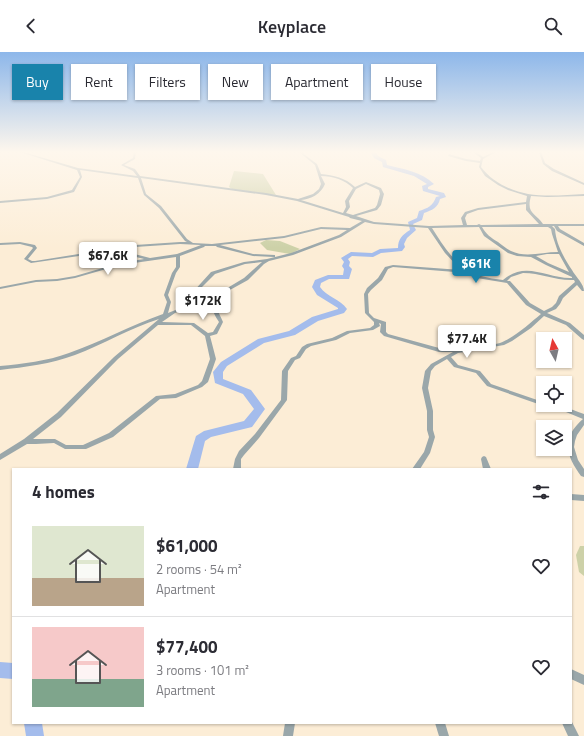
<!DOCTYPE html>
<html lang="en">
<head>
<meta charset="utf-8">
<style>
	body { margin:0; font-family:"Titillium Web",sans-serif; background:#f7f7f7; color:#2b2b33; height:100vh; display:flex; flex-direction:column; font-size:15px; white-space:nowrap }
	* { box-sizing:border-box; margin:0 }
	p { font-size:13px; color:#7c7c81 }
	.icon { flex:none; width:22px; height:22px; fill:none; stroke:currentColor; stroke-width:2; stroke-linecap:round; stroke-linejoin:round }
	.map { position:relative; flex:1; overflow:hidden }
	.drawer { position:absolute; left:12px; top:416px; width:560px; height:256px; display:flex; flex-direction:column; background:#fff; border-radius:0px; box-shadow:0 1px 3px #0004 }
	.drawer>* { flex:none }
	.banner { position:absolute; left:12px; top:12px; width:560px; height:36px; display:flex; gap:8px }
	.needle { width:26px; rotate:352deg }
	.tools { position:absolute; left:536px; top:280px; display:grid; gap:8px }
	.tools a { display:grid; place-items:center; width:36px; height:36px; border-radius:0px; background:#fff; box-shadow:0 1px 3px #0004; font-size:20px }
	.price { position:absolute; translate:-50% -34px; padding:0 9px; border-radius:4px; background:#fff; color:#222; font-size:13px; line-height:26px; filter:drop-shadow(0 1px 2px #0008) }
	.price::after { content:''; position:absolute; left:50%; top:24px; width:12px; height:9px; margin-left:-6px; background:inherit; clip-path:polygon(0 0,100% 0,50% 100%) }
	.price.selected { background:#1983ab; color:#fff }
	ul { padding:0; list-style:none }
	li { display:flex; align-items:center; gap:12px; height:100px; padding:0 20px }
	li+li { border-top:1px solid #e1e1e2 }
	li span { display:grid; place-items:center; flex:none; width:112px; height:80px; border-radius:0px; color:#555 }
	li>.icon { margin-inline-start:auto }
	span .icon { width:48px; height:48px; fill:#fffc; stroke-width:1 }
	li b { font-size:17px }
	h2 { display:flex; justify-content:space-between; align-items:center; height:48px; padding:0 20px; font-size:17px }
	.pill { padding:0 14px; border-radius:0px; background:#fff; box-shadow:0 1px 3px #0004; font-size:14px; line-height:36px }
	.pill.selected { background:#1983ab; color:#fff }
	header { display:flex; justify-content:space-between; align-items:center; height:52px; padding:0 20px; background:#fff; font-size:18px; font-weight:600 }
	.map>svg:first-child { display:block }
	.green { fill:#cdd1a8 }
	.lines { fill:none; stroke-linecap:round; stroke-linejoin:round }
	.river { fill:#a4bcec; fill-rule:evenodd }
	.minor { fill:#9aa7aa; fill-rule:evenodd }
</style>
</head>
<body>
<header><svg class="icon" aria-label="back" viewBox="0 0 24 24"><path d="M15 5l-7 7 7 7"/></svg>Keyplace<svg class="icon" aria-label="search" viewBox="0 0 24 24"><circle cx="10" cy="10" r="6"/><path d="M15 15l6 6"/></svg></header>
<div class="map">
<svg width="584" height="684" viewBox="0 0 584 684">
	<rect width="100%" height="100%" fill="#fcedd6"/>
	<!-- green -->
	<g class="green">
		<path d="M 234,119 L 263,122 L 276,143 L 232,137 L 229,135 Z"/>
		<path d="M 266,188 L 280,189 L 300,197 L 290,202 L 267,198 L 260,191 Z"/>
		<path d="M 580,494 L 584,494 L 584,524 L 579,520 L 576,503 Z"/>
	</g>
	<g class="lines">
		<!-- river -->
		<g class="river">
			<path d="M 372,100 L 376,100 L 378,104 L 386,108 L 387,113 C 403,117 422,120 434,132 L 428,135 L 428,137 L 444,141 L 446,145 L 440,147 C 438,156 432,158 424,161 L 422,168 L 413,172 L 416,178 L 407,186 L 404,192 L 405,195 L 402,199 L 381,201 L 373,205 L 352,204 L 348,207 L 350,210 L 349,214 L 352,217 L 349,227 L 329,227 L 321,231 L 320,235 C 327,245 340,247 347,257 L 344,261 L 318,269 L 295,283 L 264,291 L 227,314 L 223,320 L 223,327 L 251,338 L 265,357 L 252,375 L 211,385 L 205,389 L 198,417 L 186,417 L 196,384 L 204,379 L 244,369 L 254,357 L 243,342 L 215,331 L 213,320 L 221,310 L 258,287 L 289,279 L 312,265 L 338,257 L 338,256 L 317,243 L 312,235 L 315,228 L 328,223 L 343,223 L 344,217 L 342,214 L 344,210 L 341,206 L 351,200 L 372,201 L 380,197 L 398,196 C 398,187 402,183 410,178 L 408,170 L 417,166 L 419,159 C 428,156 433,154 436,145 L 440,144 L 423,139 L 422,134 L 427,132 L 414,124 L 383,115 L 382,110 L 374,106 L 371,101 Z"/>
			<path d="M 0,610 L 13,611 L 13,627 L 0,626 Z"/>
			<path d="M 24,671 L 42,671 L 44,684 L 26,684 Z"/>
		</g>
		<!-- minor -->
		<g class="minor">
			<path d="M 20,100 L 23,100 L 78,116 L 137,124 L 133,119 L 121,113 L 133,106 L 134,100 L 136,100 L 135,107 L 124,113 L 135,117 L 140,124 L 266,141 L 298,147 L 313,142 L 319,137 L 321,132 L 315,113 L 299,100 L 301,100 L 317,112 L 321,122 C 333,123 346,126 355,135 L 366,130 L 381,136 L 384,142 L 381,153 L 377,158 L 356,164 L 374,170 L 429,174 L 463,173 L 461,166 L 465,160 L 478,156 L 526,150 L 527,144 L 508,138 L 498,133 L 485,124 L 479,115 L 480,111 L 466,109 L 448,104 L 449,102 L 466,107 L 480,109 L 481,106 L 473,100 L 476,100 L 483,105 L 493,100 L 496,100 L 483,107 L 481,115 C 492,130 511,139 528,142 C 546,145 566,143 584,142 L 584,144 L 547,145 L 531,144 C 526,162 535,160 543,172 L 584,172 L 584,174 L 558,174 L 560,177 L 584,191 L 584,194 L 557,179 L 554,174 L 552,174 L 555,177 C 556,192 564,206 572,218 C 576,225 584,232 584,239 L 582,239 L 577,233 L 563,246 L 560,252 L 556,257 L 547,261 L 570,271 L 584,283 L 584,288 L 582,287 L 566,273 L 544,264 L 531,276 L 512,289 L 504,293 L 458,301 L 451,305 L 458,313 L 480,319 L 491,332 L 543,350 L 543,353 C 560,353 568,356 584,362 L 584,373 L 577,383 L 575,389 L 574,395 L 578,408 L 584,417 L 584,425 L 581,424 C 571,410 562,395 573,378 C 576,374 579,370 583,367 L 566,360 L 546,354 L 545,353 L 541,353 L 487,334 L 476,321 L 454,315 L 447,307 L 435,314 L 431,319 L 428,336 L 433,359 L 433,378 L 435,385 L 430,401 L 420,417 L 412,417 L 424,400 L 429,385 L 427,378 L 427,359 L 422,336 L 425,319 L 431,312 L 453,300 L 439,300 L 384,284 L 380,280 L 381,272 L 379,271 L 380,274 L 373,278 L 350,281 L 336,288 L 311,294 L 306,297 L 300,306 L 295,308 L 288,319 L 287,348 L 259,386 L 244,403 L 241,407 L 241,417 L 233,417 L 235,407 L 239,399 L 255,382 L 281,348 L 282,319 L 291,306 L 296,304 L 302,295 L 307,292 L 332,286 L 347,279 L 370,276 L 374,273 L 374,270 L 365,261 L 364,242 L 367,236 L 378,226 L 385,215 L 393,213 L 461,218 L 445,201 L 428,176 L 374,172 L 365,170 L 341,185 L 293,203 L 269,209 L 264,212 L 248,228 L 219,244 C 214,254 219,261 223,270 L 217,282 L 210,284 L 216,307 L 208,330 L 202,335 L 176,346 L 160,347 L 113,385 L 86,397 L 65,397 L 54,391 L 36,392 L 27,392 L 0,408 L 0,402 L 24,387 L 57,361 L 114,305 L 159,267 C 130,276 104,292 75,303 C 51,312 25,315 0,318 L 0,314 C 23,312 47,309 69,301 C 101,290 131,273 163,262 L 167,250 L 164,243 L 172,221 L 176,215 L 176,205 L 120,213 L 75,226 L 57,229 L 36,230 L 0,237 L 0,235 L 36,228 L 57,227 L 75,224 L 120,211 L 144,207 L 113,199 L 31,211 L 24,207 L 33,196 L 32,195 L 20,192 L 0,193 L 0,191 L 20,190 L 35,193 L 37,196 L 28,207 L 32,209 L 35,209 L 135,193 L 180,190 L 187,190 L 185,189 L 159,156 L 144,143 L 138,126 L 80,118 L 82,125 L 74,140 L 47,147 L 0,151 L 0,149 L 47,145 L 72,138 L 80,125 L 77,118 ZM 321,124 C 333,124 345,128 353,136 L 345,149 L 346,155 L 343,161 L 301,148 C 311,147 321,142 325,132 ZM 141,126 L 266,143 L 297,149 L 349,165 L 350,166 L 362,169 L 350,176 L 321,175 L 284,184 L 212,192 L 193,191 L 187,187 L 161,154 L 146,142 ZM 366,132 L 379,138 L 380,142 L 377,153 L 375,156 L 353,163 L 346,161 L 350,155 L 349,149 L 356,137 ZM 526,152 L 526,158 L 539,172 L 481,173 L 479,172 L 477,173 L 467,173 L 465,166 L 467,162 L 478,158 ZM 479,175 L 484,184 L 508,201 L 517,204 L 531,205 L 546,213 L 572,225 L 572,226 C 547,227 526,208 503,228 C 496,227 488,226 481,224 C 457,217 444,195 432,176 ZM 482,175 L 548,175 L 551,177 L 552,182 L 558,200 C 543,200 525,206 511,199 C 507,197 502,193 498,190 C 491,186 486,182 482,175 ZM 321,177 L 347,178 L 339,183 L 291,201 L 267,207 L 244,210 L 211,220 L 192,241 L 191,246 L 193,251 L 168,261 L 171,250 L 168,243 L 176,221 L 180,215 L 180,204 L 204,195 L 205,194 L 216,194 L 217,195 L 253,204 L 274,205 L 275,205 L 275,203 L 253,202 L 220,193 L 284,186 ZM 180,192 L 201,193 L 177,202 L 150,206 L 119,198 L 135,195 ZM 547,202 L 559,202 L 569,220 L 548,211 L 536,204 ZM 262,210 L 244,226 L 219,241 L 197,249 L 195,246 L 196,241 L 215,222 L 245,212 ZM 393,215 L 467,221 L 477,226 L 507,231 L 526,253 L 541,262 C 530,271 514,286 500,291 C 489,294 472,296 460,298 L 458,296 L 439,296 L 388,282 L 386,280 L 386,270 L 374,266 L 369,261 L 368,242 L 371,238 L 382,228 L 388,217 ZM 523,221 C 541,221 556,229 574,228 L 575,230 L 559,244 L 556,251 L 552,255 L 544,259 L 530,251 L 510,229 L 507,229 L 511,225 ZM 213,246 C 210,255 214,262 219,270 L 213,280 L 208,281 L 194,271 L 162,270 L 175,261 ZM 158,273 L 191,273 L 205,284 L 210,307 L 202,329 L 198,333 L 175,342 L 156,344 L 109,381 L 83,393 L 66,393 L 55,387 L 33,387 L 61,365 L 118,307 Z"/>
			<path d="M 539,100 L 541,100 L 545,111 L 554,117 L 584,131 L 584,133 L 552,119 L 543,112 Z"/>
			<path d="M 484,404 L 486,405 L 491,417 L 483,417 L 481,407 L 482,405 Z"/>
			<path d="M 571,442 L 584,443 L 584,449 L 571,448 Z"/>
			<path d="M 571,617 L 584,623 L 584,633 L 571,627 Z"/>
			<path d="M 571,668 L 579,684 L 568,684 L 562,671 L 571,671 Z"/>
			<path d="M 285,671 L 295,671 L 293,684 L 283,684 Z"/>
			<path d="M 435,671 L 445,671 L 449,684 L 439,684 Z"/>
		</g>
	</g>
	<!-- sky -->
	<linearGradient id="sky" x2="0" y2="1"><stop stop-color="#8db7ea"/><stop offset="0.51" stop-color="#fef7ed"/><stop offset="1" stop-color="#fef7ed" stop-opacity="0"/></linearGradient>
	<rect width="584" height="196" fill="url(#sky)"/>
</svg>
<div class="tools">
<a><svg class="needle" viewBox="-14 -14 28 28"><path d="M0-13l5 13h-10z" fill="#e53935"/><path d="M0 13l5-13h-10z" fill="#7c7c81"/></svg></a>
<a><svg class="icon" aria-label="locate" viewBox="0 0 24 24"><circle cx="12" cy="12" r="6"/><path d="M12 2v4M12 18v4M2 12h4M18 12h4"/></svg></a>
<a><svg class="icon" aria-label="layers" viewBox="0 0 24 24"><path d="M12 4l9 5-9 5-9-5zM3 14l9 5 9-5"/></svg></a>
</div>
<b class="price" style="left:108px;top:224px">$67.6K</b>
<b class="price selected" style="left:476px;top:232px">$61K</b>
<b class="price" style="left:203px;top:269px">$172K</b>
<b class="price" style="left:467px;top:307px">$77.4K</b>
<div class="banner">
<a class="pill selected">Buy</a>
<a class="pill">Rent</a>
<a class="pill">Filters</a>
<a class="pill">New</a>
<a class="pill">Apartment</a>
<a class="pill">House</a>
</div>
<section class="drawer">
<h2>4 homes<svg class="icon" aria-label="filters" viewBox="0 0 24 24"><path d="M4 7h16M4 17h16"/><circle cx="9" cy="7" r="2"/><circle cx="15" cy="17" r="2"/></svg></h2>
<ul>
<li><span style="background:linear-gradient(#dfe7d0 65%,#b9a48a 0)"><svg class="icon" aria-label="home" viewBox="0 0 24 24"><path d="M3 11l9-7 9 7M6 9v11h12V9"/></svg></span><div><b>$61,000</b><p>2 rooms · 54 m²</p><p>Apartment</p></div><svg class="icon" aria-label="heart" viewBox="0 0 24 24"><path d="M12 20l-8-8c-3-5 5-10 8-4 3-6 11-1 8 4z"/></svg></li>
<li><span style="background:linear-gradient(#f6c9c9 65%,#7fa58c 0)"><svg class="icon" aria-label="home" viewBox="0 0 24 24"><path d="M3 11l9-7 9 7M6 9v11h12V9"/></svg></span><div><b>$77,400</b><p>3 rooms · 101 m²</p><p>Apartment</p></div><svg class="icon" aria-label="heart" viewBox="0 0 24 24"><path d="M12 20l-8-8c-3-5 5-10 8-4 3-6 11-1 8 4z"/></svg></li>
</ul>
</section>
</div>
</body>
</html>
